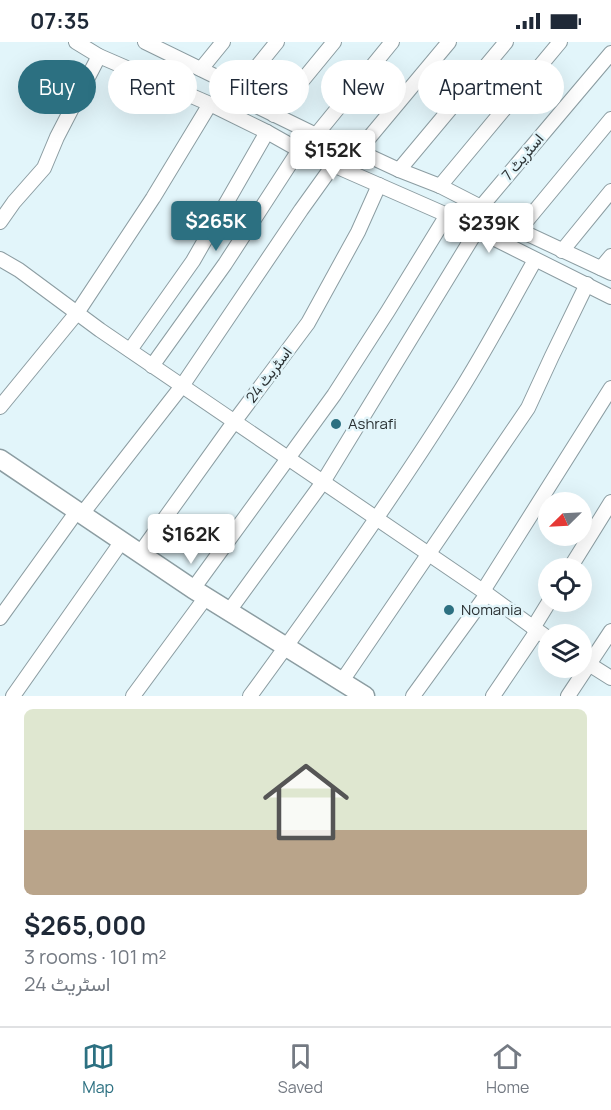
<!DOCTYPE html>
<html lang="en">
<head>
<meta charset="utf-8">
<style>
	body { margin:0; font-family:Manrope,Vazirmatn,sans-serif; background:#f6f6f7; color:#1f2937; height:100vh; display:flex; flex-direction:column; font-size:22px; white-space:nowrap }
	* { box-sizing:border-box; margin:0 }
	p { font-size:20px; color:#747a83 }
	.icon { flex:none; width:33px; height:33px; fill:none; stroke:currentColor; stroke-width:2; stroke-linecap:round; stroke-linejoin:round }
	.map { position:relative; height:654px; overflow:hidden }
	.drawer { display:flex; flex-direction:column; background:#fff; flex:1 }
	.drawer>* { flex:none }
	.top-card { position:absolute; left:18px; top:18px; width:576px; height:54px; display:flex; gap:12px }
	.needle { width:39px; rotate:246deg }
	.buttons { position:absolute; left:538px; top:450px; display:grid; gap:12px }
	.buttons a { display:grid; place-items:center; width:54px; height:54px; border-radius:50%; background:#fff; box-shadow:0 6px 24px #0002; font-size:30px }
	.price { position:absolute; translate:-50% -51px; padding:0 14px; border-radius:6px; background:#fff; color:#222; font-size:20px; line-height:39px; filter:drop-shadow(0 2px 3px #0008) }
	.price::after { content:''; position:absolute; left:50%; top:36px; width:18px; height:14px; margin-left:-9px; background:inherit; clip-path:polygon(0 0,100% 0,50% 100%) }
	.price.on { background:#2c7081; color:#fff }
	ul { padding:0; list-style:none }
	li { display:grid; align-content:center; gap:12px; height:318px; padding:0 24px }
	li span { display:grid; place-items:center; height:186px; border-radius:9px; color:#555 }
	li>.icon { margin-inline-start:auto }
	span .icon { width:108px; height:108px; fill:#fffc; stroke-width:1 }
	li b { font-size:26px }
	.chip { padding:0 21px; border-radius:27px; background:#fff; box-shadow:0 6px 24px #0002; font-size:21px; line-height:54px }
	.chip.on { background:#2c7081; color:#fff }
	.status { display:flex; justify-content:space-between; align-items:center; height:42px; padding:0 30px; background:#fff; direction:ltr }
	.status svg { height:16px; fill:currentColor }
	.dock { display:flex; justify-content:space-around; align-items:center; height:84px; border-top:2px solid #e0e1e3; background:#fff; font-size:16px; color:#747a83 }
	.dock a { display:grid; justify-items:center; gap:3px }
	.dock .on { color:#2c7081 }
	.map>svg:first-child { display:block }
	.lines { fill:none; stroke-linecap:round; stroke-linejoin:round }
	.minor-casing { stroke:#8c9da2; stroke-width:16 }
	.major-casing { stroke:#8c9da2; stroke-width:21 }
	.minor { stroke:#fff; stroke-width:14 }
	.major { stroke:#fff; stroke-width:18 }
	.poi-dot { fill:#2c7081; stroke:#e2f5fa; stroke-width:2 }
	.labels { text-anchor:middle; stroke-width:5; stroke-linejoin:round; paint-order:stroke }
	.street-label { font-size:15px; fill:#2a3133; stroke:#e2f5fa }
	.poi-label { font-size:15px; fill:#2a3133; stroke:#e2f5fa; text-anchor:start }
</style>
</head>
<body>
<div class="status"><b>07:35</b><svg viewBox="0 0 49 12"><path d="M0 12V9h3v3zM5 12V6h3v6zM10 12V3h3v9zM15 12V0h3v12zM26 1h20v11H26zM47 4h2v5h-2z"/></svg></div>
<div class="map">
<svg width="611" height="654" viewBox="0 0 611 654">
	<rect width="100%" height="100%" fill="#e2f5fa"/>
	<g class="lines">
		<defs>
			<g id="minor">
				<path d="M 76,0 L 99,14 L 210,62 L 267,90 L 299,108 L 447,173 L 611,255"/>
				<path d="M 145,0 L 229,41 L 234,53 L 316,93 L 358,109 L 399,128 L 440,144 L 481,165 L 519,188 L 611,231"/>
				<path d="M 201,27 L 223,0"/>
				<path d="M 234,53 L 277,0"/>
				<path d="M 274,73 L 334,0"/>
				<path d="M 316,93 L 392,0"/>
				<path d="M 358,109 L 449,0"/>
				<path d="M 399,128 L 506,0"/>
				<path d="M 440,144 L 560,0"/>
				<path d="M 481,165 L 611,11"/>
				<path d="M 0,180 L 14,160 L 44,126 L 57,95 L 99,14"/>
				<path d="M 519,188 L 611,77"/>
				<path d="M 562,209 L 611,149"/>
				<path d="M 0,217 L 19,228 L 100,288 L 483,549 L 549,597"/>
				<path d="M 601,226 L 611,214"/>
				<path d="M 130,308 L 193,219 L 267,90"/>
				<path d="M 152,324 L 225,222 L 299,108"/>
				<path d="M 0,365 L 77,271 L 153,156 L 210,62"/>
				<path d="M 82,472 L 182,344 L 301,168 L 334,122"/>
				<path d="M 140,511 L 234,380 L 308,281 L 358,190 L 379,143"/>
				<path d="M 570,526 L 611,460"/>
				<path d="M 193,547 L 334,353 L 388,269 L 447,173"/>
				<path d="M 483,549 L 611,346"/>
				<path d="M 229,569 L 323,440 L 477,188"/>
				<path d="M 0,576 L 77,469"/>
				<path d="M 533,586 L 549,560"/>
				<path d="M 584,619 L 611,636"/>
				<path d="M 342,639 L 528,366 L 552,314 L 587,242"/>
				<path d="M 13,654 L 122,499"/>
				<path d="M 133,654 L 206,555"/>
				<path d="M 250,654 C 321,557 391,459 455,357 C 484,312 509,264 535,218"/>
				<path d="M 413,654 L 487,552"/>
				<path d="M 493,654 L 537,589"/>
				<path d="M 568,654 L 611,589"/>
			</g>
			<path id="major" d="M 0,417 L 193,547 L 365,654"/>
		</defs>
		<!-- minor casing -->
		<use href="#minor" class="minor-casing"/>
		<!-- major casing -->
		<use href="#major" class="major-casing"/>
		<!-- minor -->
		<use href="#minor" class="minor"/>
		<!-- major -->
		<use href="#major" class="major"/>
	</g>
	<!-- markers -->
	<g class="poi-dot">
		<circle cx="336" cy="382" r="6"/>
		<circle cx="449" cy="568" r="6"/>
	</g>
	<g class="labels">
		<!-- street labels -->
		<g class="street-label">
			<text transform="translate(523 115) rotate(-50)" y="5">اسٹریٹ 7</text>
			<text transform="translate(269 333) rotate(-53)" y="5">اسٹریٹ 24</text>
		</g>
		<!-- poi labels -->
		<g class="poi-label">
			<text x="348" y="387">Ashrafi</text>
			<text x="461" y="573">Nomania</text>
		</g>
	</g>
</svg>
<div class="buttons">
<a><svg class="needle" viewBox="-14 -14 28 28"><path d="M0-13l5 13h-10z" fill="#e53935"/><path d="M0 13l5-13h-10z" fill="#747a83"/></svg></a>
<a><svg class="icon" aria-label="locate" viewBox="0 0 24 24"><circle cx="12" cy="12" r="6"/><path d="M12 2v4M12 18v4M2 12h4M18 12h4"/></svg></a>
<a><svg class="icon" aria-label="layers" viewBox="0 0 24 24"><path d="M12 4l9 5-9 5-9-5zM3 14l9 5 9-5"/></svg></a>
</div>
<b class="price" style="left:333px;top:139px">$152K</b>
<b class="price on" style="left:216px;top:210px">$265K</b>
<b class="price" style="left:489px;top:212px">$239K</b>
<b class="price" style="left:191px;top:523px">$162K</b>
<div class="top-card">
<a class="chip on">Buy</a>
<a class="chip">Rent</a>
<a class="chip">Filters</a>
<a class="chip">New</a>
<a class="chip">Apartment</a>
</div>
</div>
<section class="drawer">
<ul>
<li><span style="background:linear-gradient(#dfe7d0 65%,#b9a48a 0)"><svg class="icon" aria-label="home" viewBox="0 0 24 24"><path d="M3 11l9-7 9 7M6 9v11h12V9"/></svg></span><div><b>$265,000</b><p>3 rooms · 101 m²</p><p>اسٹریٹ 24</p></div></li>
</ul>
</section>
<nav class="dock">
<a class="on"><svg class="icon" aria-label="map" viewBox="0 0 24 24"><path d="M3 6l6-2 6 2 6-2v14l-6 2-6-2-6 2zM9 4v14M15 6v14"/></svg>Map</a>
<a><svg class="icon" aria-label="saved" viewBox="0 0 24 24"><path d="M7 4h10v16l-5-4-5 4z"/></svg>Saved</a>
<a><svg class="icon" aria-label="home" viewBox="0 0 24 24"><path d="M3 11l9-7 9 7M6 9v11h12V9"/></svg>Home</a>
</nav>
</body>
</html>
